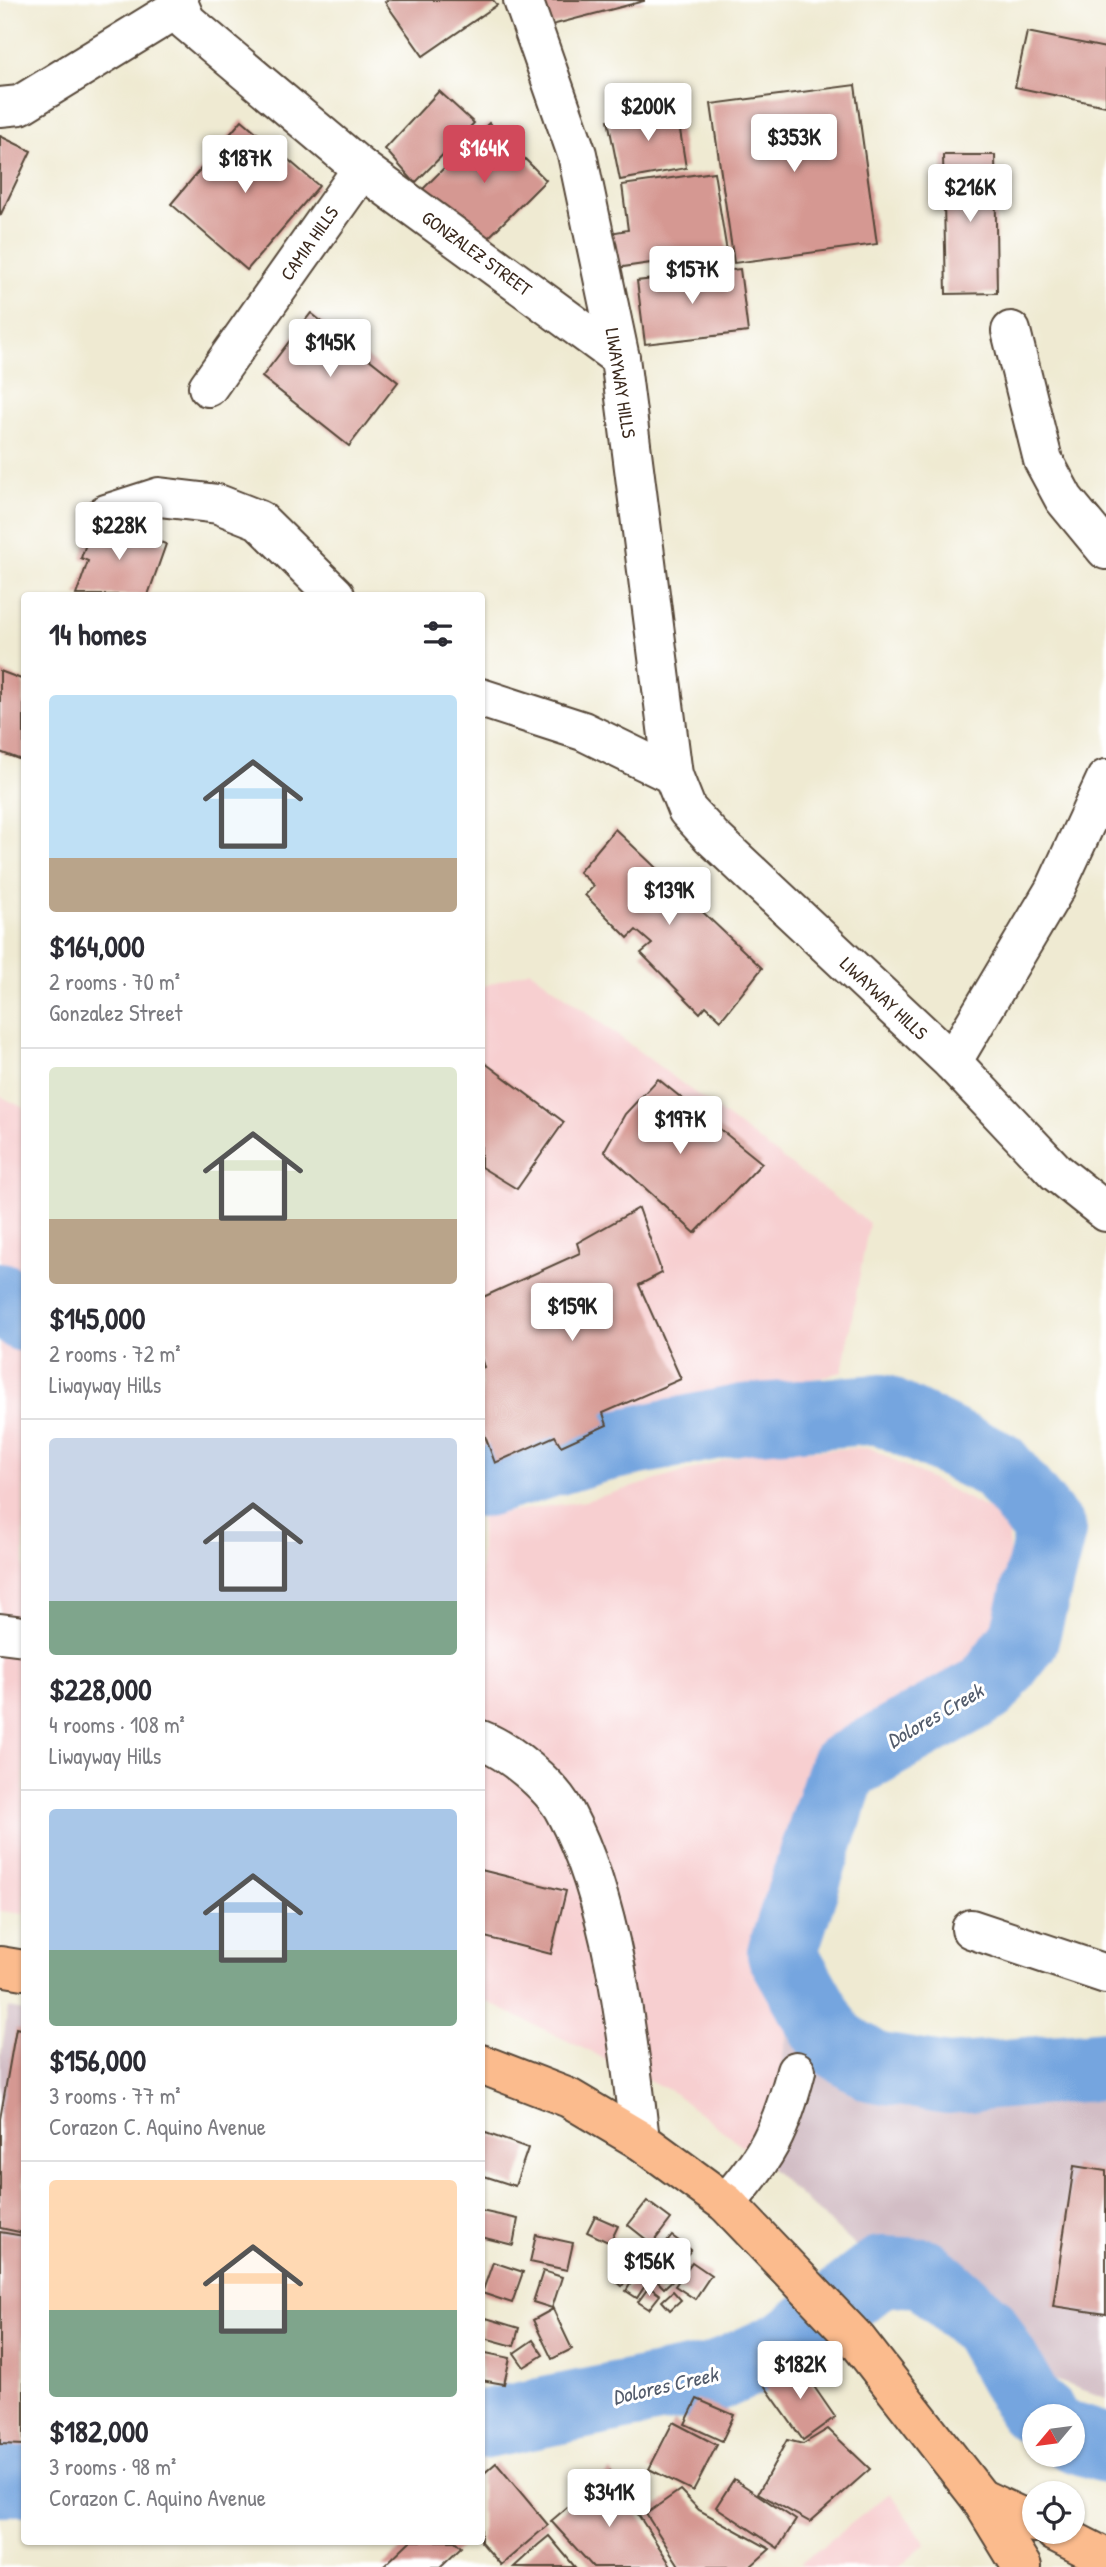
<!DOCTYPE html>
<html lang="en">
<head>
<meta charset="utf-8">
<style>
	body { margin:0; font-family:"Patrick Hand",sans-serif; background:#f7f7f7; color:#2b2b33; height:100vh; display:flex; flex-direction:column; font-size:26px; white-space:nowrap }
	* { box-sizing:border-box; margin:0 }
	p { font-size:23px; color:#7c7c81 }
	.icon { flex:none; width:38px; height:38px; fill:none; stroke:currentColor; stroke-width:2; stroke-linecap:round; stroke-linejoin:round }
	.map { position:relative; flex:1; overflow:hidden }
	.details { position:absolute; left:21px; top:592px; width:464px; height:1953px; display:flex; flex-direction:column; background:#fff; border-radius:7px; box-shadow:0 2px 5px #0004 }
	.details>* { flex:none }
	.needle { width:46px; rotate:241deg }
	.tools { position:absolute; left:1022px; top:2404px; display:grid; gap:14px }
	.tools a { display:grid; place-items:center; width:63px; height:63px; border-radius:50%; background:#fff; box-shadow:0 2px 5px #0004; font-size:35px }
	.price { position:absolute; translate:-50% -60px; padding:0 16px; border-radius:7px; background:#fff; color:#222; font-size:23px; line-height:46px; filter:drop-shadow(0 2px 4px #0008) }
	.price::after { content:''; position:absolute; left:50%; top:42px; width:21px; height:16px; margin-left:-10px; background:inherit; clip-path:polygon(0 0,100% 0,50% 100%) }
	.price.selected { background:#d1495b; color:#fff }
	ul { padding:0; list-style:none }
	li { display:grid; align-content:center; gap:14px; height:371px; padding:0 28px }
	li+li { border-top:2px solid #e1e1e2 }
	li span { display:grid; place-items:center; height:217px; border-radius:7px; color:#555 }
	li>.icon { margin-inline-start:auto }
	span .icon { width:126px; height:126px; fill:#fffc; stroke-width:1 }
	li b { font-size:30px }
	h2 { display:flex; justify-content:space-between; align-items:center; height:84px; padding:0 28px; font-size:30px }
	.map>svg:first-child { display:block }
	.built { fill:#f7cfd0 }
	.industrial { fill:#d2bdc5 }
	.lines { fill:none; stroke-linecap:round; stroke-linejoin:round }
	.river { stroke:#75a5df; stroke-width:70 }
	.building { fill:#d59892 }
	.minor-casing { stroke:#564739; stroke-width:42 }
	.major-casing { stroke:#564739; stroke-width:42 }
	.minor { stroke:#fff; stroke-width:38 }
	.major { stroke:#fbbb8d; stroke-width:38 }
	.labels { text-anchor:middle; stroke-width:6; stroke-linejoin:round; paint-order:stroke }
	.street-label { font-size:19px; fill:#3b2a1e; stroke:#fff }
	.water-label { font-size:21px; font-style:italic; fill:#525b6b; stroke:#fff }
</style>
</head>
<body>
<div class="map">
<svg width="1106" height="2567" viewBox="0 0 1106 2567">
	<rect width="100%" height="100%" fill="#fff"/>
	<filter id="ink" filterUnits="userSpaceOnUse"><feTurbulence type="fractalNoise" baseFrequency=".0143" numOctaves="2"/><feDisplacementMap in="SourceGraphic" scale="14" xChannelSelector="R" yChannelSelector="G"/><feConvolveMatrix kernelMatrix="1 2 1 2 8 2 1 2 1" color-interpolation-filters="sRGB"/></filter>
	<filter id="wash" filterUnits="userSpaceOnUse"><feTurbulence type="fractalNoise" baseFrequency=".00686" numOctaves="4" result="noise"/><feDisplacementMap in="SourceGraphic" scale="28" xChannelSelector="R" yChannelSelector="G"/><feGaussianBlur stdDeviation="1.57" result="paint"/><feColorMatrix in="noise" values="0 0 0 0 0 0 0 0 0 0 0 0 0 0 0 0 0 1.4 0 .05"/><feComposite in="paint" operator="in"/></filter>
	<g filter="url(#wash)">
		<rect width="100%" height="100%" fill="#efead2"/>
		<!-- built -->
		<g class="built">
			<path d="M 530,970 L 869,1223 L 842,1372 L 736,1396 L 481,1472 L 481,987 Z"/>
			<path d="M 0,1096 L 24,1108 L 24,1914 L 0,1911 Z"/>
			<path d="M 870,1448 L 1009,1520 L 1010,1617 L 978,1661 L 816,1754 L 760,1963 L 787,2033 L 762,2161 L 671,2091 L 481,1999 L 481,1516 L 585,1501 L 753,1452 Z"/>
			<path d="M 890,2493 L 926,2544 L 899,2567 L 803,2567 L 800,2564 Z"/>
		</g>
		<!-- industrial -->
		<g class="industrial">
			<path d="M 8,2008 L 24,2011 L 24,2462 L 0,2462 L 0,2062 Z"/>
			<path d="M 787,2033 L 835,2071 L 910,2097 L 1069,2100 L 1106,2089 L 1106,2398 L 1029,2371 L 961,2266 L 905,2244 L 858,2248 L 762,2161 Z"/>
		</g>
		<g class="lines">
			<!-- river -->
			<g class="river">
				<path d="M 0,1297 L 24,1317"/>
				<path d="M 481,1483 L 595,1449 L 743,1419 L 881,1409 L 998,1466 L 1051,1531 L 1024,1639 L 987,1688 L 843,1768 L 782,1953 L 832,2041 L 874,2067 L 948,2079 L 1106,2065"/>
				<path d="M 481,2425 L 713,2378 L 786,2345 L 881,2271 L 924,2273 L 984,2326 L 1030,2407 L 1043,2417"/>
				<path d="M 1073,2437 L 1106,2448"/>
				<path d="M 0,2481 L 24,2481"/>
			</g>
		</g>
		<g id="blocks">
			<!-- building -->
			<g class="building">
				<path d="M 388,0 L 493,0 L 497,5 L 423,56 L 385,2 Z"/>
				<path d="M 541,0 L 644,0 L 644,1 L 548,26 Z"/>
				<path d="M 1027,32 L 1106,48 L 1106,106 L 1015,87 Z"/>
				<path d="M 855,85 L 877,244 L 734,263 L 711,104 Z"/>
				<path d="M 439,91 L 474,123 L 415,183 L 385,149 Z"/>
				<path d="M 676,105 L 686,168 L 620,180 L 608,120 Z"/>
				<path d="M 242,120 L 319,186 L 247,270 L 171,204 Z"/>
				<path d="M 489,123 L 546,180 L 478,248 L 421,191 Z"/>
				<path d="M 0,136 L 31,151 L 0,216 Z"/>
				<path d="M 943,155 L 995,155 L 997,293 L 946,294 Z"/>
				<path d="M 714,172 L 727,252 L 609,269 L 604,234 L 628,230 L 622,185 Z"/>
				<path d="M 740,269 L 748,332 L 645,344 L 637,281 Z"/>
				<path d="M 311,313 L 398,382 L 349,446 L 262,377 Z"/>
				<path d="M 95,519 L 166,544 L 148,595 L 76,595 L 88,561 L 81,558 Z"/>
				<path d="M 0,671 L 24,680 L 24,761 L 0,752 Z"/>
				<path d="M 615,829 L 762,968 L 721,1020 L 706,1006 L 700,1013 L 641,953 L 652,944 L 636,930 L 628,938 L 585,895 L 594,886 L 579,872 Z"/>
				<path d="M 481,1060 L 564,1122 L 517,1189 L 481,1167 Z"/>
				<path d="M 658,1079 L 762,1163 L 695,1233 L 604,1151 L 625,1114 Z"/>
				<path d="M 639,1208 L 662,1273 L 639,1285 L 681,1379 L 603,1413 L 607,1425 L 561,1446 L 555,1436 L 495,1463 L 481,1425 L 481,1368 L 484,1367 L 481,1358 L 481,1298 L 580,1253 L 577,1243 Z"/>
				<path d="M 481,1870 L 566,1891 L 551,1954 L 481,1936 Z"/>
				<path d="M 16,2028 L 24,2030 L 24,2233 L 0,2228 L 0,2119 Z"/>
				<path d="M 483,2132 L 528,2148 L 515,2186 L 481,2175 Z"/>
				<path d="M 1074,2166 L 1106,2171 L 1106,2314 L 1053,2306 Z"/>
				<path d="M 647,2201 L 671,2219 L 652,2244 L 628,2225 Z"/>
				<path d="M 481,2211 L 518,2219 L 513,2245 L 481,2237 Z"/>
				<path d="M 595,2216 L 618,2226 L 610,2243 L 587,2232 Z"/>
				<path d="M 0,2232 L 24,2236 L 24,2445 L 0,2444 Z"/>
				<path d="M 536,2235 L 573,2243 L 567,2270 L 530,2262 Z"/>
				<path d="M 672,2236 L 691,2250 L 679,2265 L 660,2251 Z"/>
				<path d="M 628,2259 L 636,2266 L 622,2286 L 613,2279 Z"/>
				<path d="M 662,2260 L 677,2276 L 664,2288 L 649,2273 Z"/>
				<path d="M 493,2262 L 523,2272 L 512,2303 L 482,2293 Z"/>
				<path d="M 692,2262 L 711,2275 L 695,2299 L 675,2286 Z"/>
				<path d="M 639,2270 L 650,2278 L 637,2298 L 626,2291 Z"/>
				<path d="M 543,2271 L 562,2277 L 552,2308 L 533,2302 Z"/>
				<path d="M 649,2287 L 660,2295 L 649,2309 L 638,2302 Z"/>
				<path d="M 673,2291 L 681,2300 L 670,2310 L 662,2301 Z"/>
				<path d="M 553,2309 L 572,2349 L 552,2359 L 533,2320 Z"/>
				<path d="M 486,2318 L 519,2328 L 514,2346 L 481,2337 Z"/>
				<path d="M 533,2340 L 543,2355 L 524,2367 L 514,2353 Z"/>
				<path d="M 481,2352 L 510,2358 L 504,2384 L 481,2380 Z"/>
				<path d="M 797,2362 L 835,2417 L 803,2440 L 764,2385 Z"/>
				<path d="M 697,2399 L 734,2415 L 722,2441 L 685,2424 Z"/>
				<path d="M 673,2422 L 717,2445 L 693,2491 L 649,2469 Z"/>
				<path d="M 828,2429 L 870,2469 L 810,2522 L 758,2493 L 787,2440 L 803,2444 Z"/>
				<path d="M 496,2463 L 548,2525 L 501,2565 L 481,2542 L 481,2476 Z"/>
				<path d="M 610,2471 L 672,2567 L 593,2567 L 551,2521 Z"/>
				<path d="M 734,2479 L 796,2520 L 778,2548 L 716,2507 Z"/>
				<path d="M 680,2490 L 699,2510 L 770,2549 L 750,2567 L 680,2567 L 646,2514 Z"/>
				<path d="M 549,2536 L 575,2567 L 514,2567 L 538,2545 Z"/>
				<path d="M 410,2541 L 455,2541 L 461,2547 L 440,2567 L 383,2567 Z"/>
			</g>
		</g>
	</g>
	<g filter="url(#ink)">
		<use href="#blocks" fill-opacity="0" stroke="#564739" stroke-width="2"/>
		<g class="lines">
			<defs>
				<g id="minor">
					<path d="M 177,0 L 186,21 L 362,169 L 620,358"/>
					<path d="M 523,0 L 577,154 L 620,358 L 673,775 L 687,810 L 711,836 L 952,1062 L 1056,1172 L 1106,1212"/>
					<path d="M 0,107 L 20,105 L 178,8"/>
					<path d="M 1011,331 L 1043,460 L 1064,499 L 1106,550"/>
					<path d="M 208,387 L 362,169"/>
					<path d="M 106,514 L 159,497 L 218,504 L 259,520 L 335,595"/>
					<path d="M 481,698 L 583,731 L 673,775"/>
					<path d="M 952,1062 L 1056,887 L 1106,779"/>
					<path d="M 0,1633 L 24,1636"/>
					<path d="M 481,1740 C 509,1751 551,1785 565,1812 C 614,1904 628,2037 640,2140"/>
					<path d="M 971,1929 L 1106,1974"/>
					<path d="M 726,2203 C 767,2157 781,2130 796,2071"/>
				</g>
				<g id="major">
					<path d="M 0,1966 L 24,1970"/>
					<path d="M 481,2064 L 569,2098 L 640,2140 L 726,2203 L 857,2340 L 980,2498 L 1022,2567"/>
					<path d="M 980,2498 L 1034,2523"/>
					<path d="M 1055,2532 L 1106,2558"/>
				</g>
			</defs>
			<!-- minor casing -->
			<use href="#minor" class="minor-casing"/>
			<!-- major casing -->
			<use href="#major" class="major-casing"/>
			<!-- minor -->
			<use href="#minor" class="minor"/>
			<!-- major -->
			<use href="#major" class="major"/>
		</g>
	</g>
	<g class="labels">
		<!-- street labels -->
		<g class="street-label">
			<text transform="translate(309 243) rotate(-55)" y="7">CAMIA HILLS</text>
			<text transform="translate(477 253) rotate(36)" y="7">GONZALEZ STREET</text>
			<text transform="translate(621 383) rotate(81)" y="7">LIWAYWAY HILLS</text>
			<text transform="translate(884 998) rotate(43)" y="7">LIWAYWAY HILLS</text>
		</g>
		<!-- water labels -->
		<g class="water-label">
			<text transform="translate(935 1716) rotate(-30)" y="7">Dolores Creek</text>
			<text transform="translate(665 2386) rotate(-13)" y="7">Dolores Creek</text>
		</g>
	</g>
</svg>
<div class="tools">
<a><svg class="needle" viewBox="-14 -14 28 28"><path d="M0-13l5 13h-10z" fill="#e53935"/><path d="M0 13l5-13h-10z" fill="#7c7c81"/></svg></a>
<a><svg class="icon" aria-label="locate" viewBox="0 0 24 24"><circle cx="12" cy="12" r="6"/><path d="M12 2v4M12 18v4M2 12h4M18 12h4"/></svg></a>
</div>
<b class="price" style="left:648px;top:143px">$200K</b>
<b class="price" style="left:794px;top:174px">$353K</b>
<b class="price selected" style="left:484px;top:185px">$164K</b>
<b class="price" style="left:245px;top:195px">$187K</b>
<b class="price" style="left:970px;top:224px">$216K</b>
<b class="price" style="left:692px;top:306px">$157K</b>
<b class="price" style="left:330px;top:379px">$145K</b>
<b class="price" style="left:119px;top:562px">$228K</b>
<b class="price" style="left:669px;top:927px">$139K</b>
<b class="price" style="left:680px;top:1156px">$197K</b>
<b class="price" style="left:572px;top:1343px">$159K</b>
<b class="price" style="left:649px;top:2298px">$156K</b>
<b class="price" style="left:800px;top:2401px">$182K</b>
<b class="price" style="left:609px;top:2529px">$341K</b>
<section class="details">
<h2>14 homes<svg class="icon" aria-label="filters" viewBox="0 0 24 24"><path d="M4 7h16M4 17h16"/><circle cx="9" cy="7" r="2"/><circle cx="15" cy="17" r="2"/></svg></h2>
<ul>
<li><span style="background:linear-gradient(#bfe0f5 75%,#b9a48a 0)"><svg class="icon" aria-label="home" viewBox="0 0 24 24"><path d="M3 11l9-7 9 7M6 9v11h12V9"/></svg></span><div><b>$164,000</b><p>2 rooms · 70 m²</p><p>Gonzalez Street</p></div></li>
<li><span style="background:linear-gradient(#dfe7d0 70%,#b9a48a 0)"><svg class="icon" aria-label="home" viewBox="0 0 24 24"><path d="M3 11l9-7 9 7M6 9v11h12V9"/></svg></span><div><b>$145,000</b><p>2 rooms · 72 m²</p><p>Liwayway Hills</p></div></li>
<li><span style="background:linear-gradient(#c9d6e8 75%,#7fa58c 0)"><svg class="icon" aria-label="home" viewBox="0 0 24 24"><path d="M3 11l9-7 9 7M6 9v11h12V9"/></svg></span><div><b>$228,000</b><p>4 rooms · 108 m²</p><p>Liwayway Hills</p></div></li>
<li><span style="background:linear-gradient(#a9c7e8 65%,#7fa58c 0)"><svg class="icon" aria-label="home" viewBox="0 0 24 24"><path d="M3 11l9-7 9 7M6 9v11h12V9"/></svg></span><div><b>$156,000</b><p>3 rooms · 77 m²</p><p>Corazon C. Aquino Avenue</p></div></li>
<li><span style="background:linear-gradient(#ffd9b3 60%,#7fa58c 0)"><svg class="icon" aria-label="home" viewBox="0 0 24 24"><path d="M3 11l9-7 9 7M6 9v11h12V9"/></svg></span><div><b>$182,000</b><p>3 rooms · 98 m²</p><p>Corazon C. Aquino Avenue</p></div></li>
</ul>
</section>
</div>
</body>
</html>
